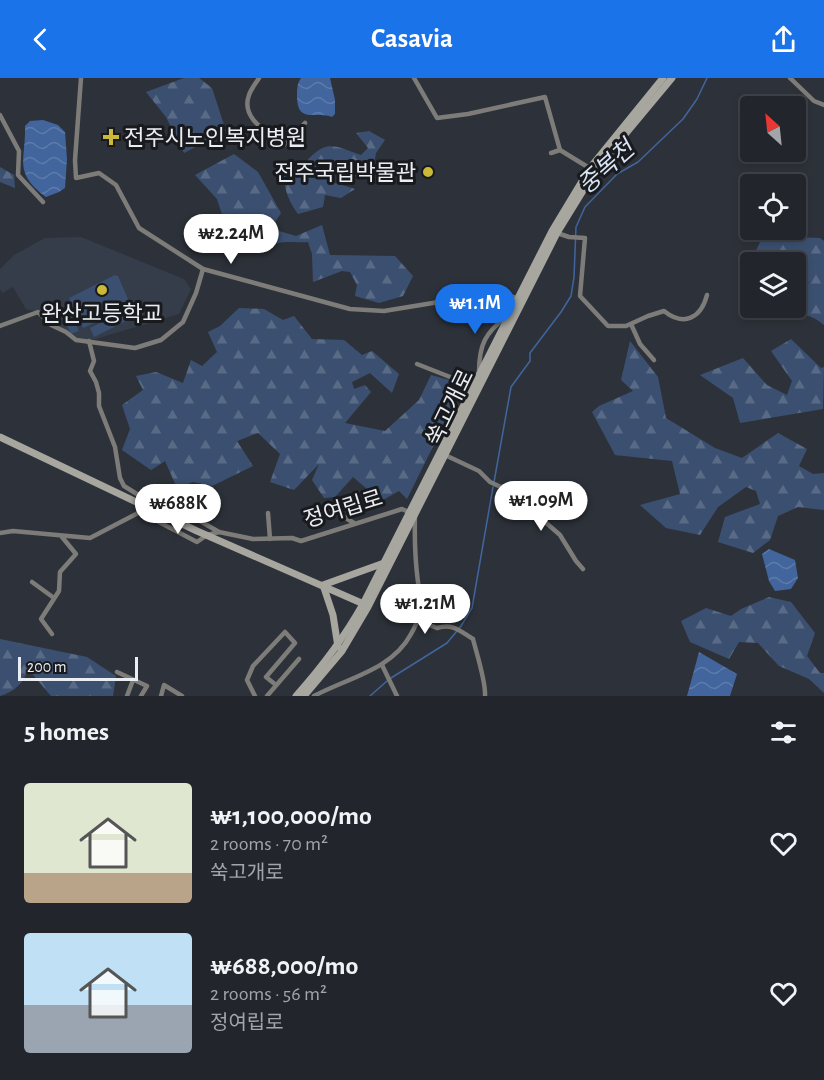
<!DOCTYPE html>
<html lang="en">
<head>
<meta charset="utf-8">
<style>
	body { margin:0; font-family:"Alegreya Sans","Noto Sans KR",sans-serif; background:#2a2e34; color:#f1f3f6; height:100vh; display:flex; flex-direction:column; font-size:22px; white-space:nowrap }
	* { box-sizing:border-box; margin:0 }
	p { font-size:20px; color:#a2a5a9 }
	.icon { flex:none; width:33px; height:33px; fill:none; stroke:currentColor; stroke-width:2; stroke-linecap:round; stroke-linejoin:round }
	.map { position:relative; height:618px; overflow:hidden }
	.details { display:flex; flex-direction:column; background:#22262c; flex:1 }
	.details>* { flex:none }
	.needle { width:39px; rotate:333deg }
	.controls { position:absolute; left:740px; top:18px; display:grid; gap:12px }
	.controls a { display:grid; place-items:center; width:66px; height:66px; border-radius:6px; background:#22262c; box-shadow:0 3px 9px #0003,0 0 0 2px #3f4348; font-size:30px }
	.scale { position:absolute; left:18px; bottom:15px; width:120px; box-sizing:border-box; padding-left:6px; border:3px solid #eaedf2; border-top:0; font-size:16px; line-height:21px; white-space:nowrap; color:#eaedf2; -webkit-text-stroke:4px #181a1d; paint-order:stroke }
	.price { position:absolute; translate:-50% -51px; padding:0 14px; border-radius:21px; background:#fff; color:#222; font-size:20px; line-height:39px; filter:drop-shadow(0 2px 3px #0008) }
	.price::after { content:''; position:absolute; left:50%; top:36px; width:18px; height:14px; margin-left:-9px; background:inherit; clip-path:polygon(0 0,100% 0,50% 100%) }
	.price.on { background:#1a73e8; color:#fff }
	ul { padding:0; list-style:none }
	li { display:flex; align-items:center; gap:18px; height:150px; padding:0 24px }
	li span { display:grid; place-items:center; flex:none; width:168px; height:120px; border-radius:6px; color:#555 }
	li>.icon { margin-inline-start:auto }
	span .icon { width:72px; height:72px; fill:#fffc; stroke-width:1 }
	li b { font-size:26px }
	h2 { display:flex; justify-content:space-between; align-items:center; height:72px; padding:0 24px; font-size:26px }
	header { display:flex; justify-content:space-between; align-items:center; height:78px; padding:0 24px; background:#1a73e8; color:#fff; font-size:27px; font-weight:700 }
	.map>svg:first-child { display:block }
	.built { fill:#343d49 }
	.forest { fill:url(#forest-firs) }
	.garden { fill:#3b5070 }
	.water { fill:url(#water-waves) }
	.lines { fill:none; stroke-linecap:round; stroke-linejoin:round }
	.stream { stroke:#41659c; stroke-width:1.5 }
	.street { stroke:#7d7c78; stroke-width:4.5 }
	.secondary { stroke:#a7a69f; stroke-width:7 }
	.poi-dot { fill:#cdb938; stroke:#181a1d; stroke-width:2 }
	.labels { text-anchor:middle; stroke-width:6; stroke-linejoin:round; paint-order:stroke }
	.poi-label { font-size:22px; fill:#eaedf2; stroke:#181a1d; text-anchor:start }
	.street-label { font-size:22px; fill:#eaedf2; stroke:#181a1d }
	.water-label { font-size:24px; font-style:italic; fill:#d9e4f5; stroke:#181a1d }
</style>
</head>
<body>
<header><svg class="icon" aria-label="back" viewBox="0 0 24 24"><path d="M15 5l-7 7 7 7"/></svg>Casavia<svg class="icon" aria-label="share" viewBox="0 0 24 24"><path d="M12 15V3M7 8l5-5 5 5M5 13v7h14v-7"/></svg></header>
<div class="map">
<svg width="824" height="618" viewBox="0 0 824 618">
	<defs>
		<pattern id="forest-firs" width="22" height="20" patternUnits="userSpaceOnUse" patternTransform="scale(1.5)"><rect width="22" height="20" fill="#3b5070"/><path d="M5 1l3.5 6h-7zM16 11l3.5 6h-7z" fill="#586a85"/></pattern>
		<pattern id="water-waves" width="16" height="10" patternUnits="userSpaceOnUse" patternTransform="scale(1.5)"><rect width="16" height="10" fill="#41659c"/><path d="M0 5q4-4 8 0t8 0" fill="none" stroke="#5d7baa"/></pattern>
	</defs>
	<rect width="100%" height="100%" fill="#2d323a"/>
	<!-- built -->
	<path class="built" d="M 81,159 L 184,201 L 191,211 L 179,236 L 89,263 L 75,261 L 56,249 L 38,234 L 26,231 L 13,209 L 3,215 L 0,212 L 0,191 L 14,177 L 45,160 Z"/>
	<!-- forest -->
	<g class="forest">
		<path d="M 184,0 L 199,0 L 212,10 L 226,53 L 184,75 L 166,39 L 146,14 Z"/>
		<path d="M 369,53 L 385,62 L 376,75 L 371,103 L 336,92 L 332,104 L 355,111 L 341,120 L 325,117 L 323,129 L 298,136 C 286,120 283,106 284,87 L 300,90 C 325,63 327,64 361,77 L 368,70 L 356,55 Z"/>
		<path d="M 234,76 L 258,94 L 281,135 L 269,153 L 279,153 L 296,158 L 322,147 L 330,177 L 395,178 L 413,198 L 403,218 L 379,225 L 355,218 L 357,207 L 350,194 L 342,193 L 313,204 L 312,176 L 308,164 C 293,165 287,162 271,167 L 268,154 L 230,161 L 217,121 L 195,97 Z"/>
		<path d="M 0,89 L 14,97 L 15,110 L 0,104 Z"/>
		<path d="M 760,152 L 787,152 L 792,159 L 820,160 L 824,163 L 824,247 C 804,229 795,247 795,209 L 809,205 L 795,189 L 795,184 L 761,184 L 753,179 L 761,162 Z"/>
		<path d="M 239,230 L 264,231 L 283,242 L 294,238 L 312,261 L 344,262 L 362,277 L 372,273 L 399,296 L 392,315 L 370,295 L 352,304 L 354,311 L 365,307 L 371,314 L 345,345 L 385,353 L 419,322 L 431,297 L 464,306 L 407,421 L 399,413 L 381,423 L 353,399 L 335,419 L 324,420 L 312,402 L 319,386 L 294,412 L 270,404 L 280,376 L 258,355 L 237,363 L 253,388 L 212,408 L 193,404 L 177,410 L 165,383 L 151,392 L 122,372 L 130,351 L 122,327 L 143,312 L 136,298 L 156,294 L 183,305 L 191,282 L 202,288 L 217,274 L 208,254 L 220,248 Z"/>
		<path d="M 791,261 L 821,290 L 824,289 L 823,331 L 740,345 L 733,320 L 700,297 L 743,280 L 767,307 L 787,317 L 792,303 L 771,273 Z"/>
		<path d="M 630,263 L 658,299 L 666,340 L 715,370 L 742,380 L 778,355 L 807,371 L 799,388 L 813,396 L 824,395 L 824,432 L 798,429 L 778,438 L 770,462 L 753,475 L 718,464 L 725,439 L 760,426 L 756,413 L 746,409 L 718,429 L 700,457 L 666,450 L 640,427 L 680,416 L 672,383 L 615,377 L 592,334 L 599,328 L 633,313 L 621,302 Z"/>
		<path d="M 769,519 L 791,524 L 815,555 L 807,578 L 820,595 L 824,595 L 824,615 L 809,601 L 779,588 L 758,565 L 739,564 L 729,581 L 690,564 L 681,543 L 706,530 L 731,538 L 741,531 Z"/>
		<path d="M 0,561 L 87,579 L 116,598 L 113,618 L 51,618 L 28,591 C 24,605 14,614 0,618 Z"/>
	</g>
	<!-- garden -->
	<g class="garden">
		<path d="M 115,197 L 118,198 L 131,228 L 83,250 L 69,220 Z"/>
		<path d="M 122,234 L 126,243 L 94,259 L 90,250 Z"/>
		<path d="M 71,237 L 79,253 L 71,256 L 64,241 Z"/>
	</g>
	<!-- water -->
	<g class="water">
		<path d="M 301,0 L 330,0 L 335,22 L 335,36 L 332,39 C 315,33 297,46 297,18 C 297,11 297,6 301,0 Z"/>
		<path d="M 43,42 L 58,47 L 65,54 L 67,81 L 65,110 L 59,114 L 46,119 C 13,94 26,83 25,48 L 30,43 Z"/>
		<path d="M 769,471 L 795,482 L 798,500 L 791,511 L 775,513 L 769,503 L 762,476 Z"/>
		<path d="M 699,574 L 737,596 L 730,618 L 687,618 Z"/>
	</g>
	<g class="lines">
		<!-- stream -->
		<g class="stream">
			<path d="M 494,404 L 511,309 L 530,283 L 530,275 L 561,234 L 571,218 L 574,199 L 576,149 L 585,129 L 617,96 L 638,84 L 683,41 L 697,21 L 707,0"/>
			<path d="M 391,600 L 447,565 L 461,548 L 472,530 L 493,409"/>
			<path d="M 370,618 L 387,603"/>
		</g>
		<!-- street -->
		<g class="street">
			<path d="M 81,0 L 75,82 L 76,100 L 99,95 L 116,107 L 139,150 L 203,191 L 350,231 L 384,233 L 500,214 L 519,221"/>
			<path d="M 259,0 C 256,5 251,11 249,17 C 240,41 269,55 284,67 L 305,45"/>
			<path d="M 414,0 L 437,40 L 468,36 L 545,19 L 560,72"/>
			<path d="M 790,0 L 814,23 L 824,27"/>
			<path d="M 0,37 L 19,73 L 18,97 L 43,124"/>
			<path d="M 551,75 L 560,72 L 591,91"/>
			<path d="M 557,155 L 569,159 L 585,160 L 580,218 L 608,248 L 626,248 L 648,238 L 664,233 C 684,249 701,240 707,217"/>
			<path d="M 631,246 L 640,266 L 654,282"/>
			<path d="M 0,248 L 38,234 L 51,247 L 66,254 L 76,262 L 135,270 L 161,262 L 183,244 L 196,215 L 203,191"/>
			<path d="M 89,263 L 94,283 L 90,293 L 96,304 L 99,315 L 99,328 L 115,369 L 120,400 L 124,408 L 145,421"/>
			<path d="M 417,286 L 473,308"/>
			<path d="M 479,294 C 479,267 485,255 507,238"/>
			<path d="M 445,377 L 479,393 L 490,404 L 503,410 L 527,428 L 560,457 L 576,483 L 583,491"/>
			<path d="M 326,428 L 354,445"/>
			<path d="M 140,434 L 145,421 L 200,443 L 219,454 L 253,461 L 292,460 L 301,463 L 402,431 L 415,437 C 414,473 416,511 427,546 L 437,550 C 453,545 460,553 473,561 C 477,577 486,604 485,618"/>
			<path d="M 268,435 L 270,461"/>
			<path d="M 0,455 L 13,453 L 90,460 L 140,434 L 197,464 L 207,457 L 219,454"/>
			<path d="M 32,504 L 54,520"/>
			<path d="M 52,556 L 41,541 L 59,513 L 60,494 L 76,476 L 62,459"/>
			<path d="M 382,587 L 397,618"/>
			<path d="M 117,594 L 147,608 L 141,618"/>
			<path d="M 127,618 L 133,602"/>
			<path d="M 161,618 L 164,607 L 182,618"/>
			<path d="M 255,618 L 247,602 L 253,588 L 285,554 L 295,565 L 266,599 L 276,607"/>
			<path d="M 267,618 L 299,581"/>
			<path d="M 314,618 C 347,600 392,592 411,556 C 416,548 419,539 422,530"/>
		</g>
		<!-- secondary -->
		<g class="secondary">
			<path d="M 0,359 L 197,453 L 366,527"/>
			<path d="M 338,569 L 333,537 L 323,507 L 384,485"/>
			<path d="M 296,618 C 322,589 344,560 363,526 L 552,153 L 590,90 L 663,0"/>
			<path d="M 304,618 L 342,573 L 368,529 L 557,155 L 597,90 L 672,0"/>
		</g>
	</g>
	<!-- markers -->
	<g class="poi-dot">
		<path d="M108 50h6v6h6v6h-6v6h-6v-6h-6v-6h6z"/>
		<circle cx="428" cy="94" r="6"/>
		<circle cx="102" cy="212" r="6"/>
	</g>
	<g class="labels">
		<!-- poi labels -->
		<g class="poi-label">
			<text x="124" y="67">전주시노인복지병원</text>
			<text x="416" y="102" text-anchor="end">전주국립박물관</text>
			<text x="102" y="243" text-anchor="middle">완산고등학교</text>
		</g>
		<!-- street labels -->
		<g class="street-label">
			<text transform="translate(449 329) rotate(-64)" y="8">쑥고개로</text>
			<text transform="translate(343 430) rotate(-17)" y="8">정여립로</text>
		</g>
		<!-- water labels -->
		<g class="water-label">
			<text transform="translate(606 89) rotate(-42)" y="8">중복천</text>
		</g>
	</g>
</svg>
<div class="controls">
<a><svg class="needle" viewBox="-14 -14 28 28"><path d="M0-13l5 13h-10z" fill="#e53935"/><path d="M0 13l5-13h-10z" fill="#a2a5a9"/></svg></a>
<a><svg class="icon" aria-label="locate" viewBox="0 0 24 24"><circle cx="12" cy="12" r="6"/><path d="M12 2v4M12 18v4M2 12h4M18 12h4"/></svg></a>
<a><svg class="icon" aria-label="layers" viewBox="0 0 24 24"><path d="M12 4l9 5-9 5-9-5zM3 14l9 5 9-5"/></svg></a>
</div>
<div class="scale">200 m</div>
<b class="price" style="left:231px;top:187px">₩2.24M</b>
<b class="price on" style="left:475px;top:257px">₩1.1M</b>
<b class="price" style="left:541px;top:454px">₩1.09M</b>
<b class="price" style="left:178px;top:457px">₩688K</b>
<b class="price" style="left:425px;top:557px">₩1.21M</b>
</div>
<section class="details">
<h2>5 homes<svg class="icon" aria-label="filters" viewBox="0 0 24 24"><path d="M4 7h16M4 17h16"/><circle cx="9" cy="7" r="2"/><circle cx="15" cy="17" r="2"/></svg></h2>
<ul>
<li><span style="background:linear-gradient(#dfe7d0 75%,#b9a48a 0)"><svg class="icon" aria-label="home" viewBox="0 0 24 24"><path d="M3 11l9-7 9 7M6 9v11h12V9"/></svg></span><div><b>₩1,100,000/mo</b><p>2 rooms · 70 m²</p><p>쑥고개로</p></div><svg class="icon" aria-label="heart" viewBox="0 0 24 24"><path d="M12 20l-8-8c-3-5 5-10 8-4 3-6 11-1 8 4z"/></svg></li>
<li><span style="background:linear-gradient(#bfe0f5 60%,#9aa5b1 0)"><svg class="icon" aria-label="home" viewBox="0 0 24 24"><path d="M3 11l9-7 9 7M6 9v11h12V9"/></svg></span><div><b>₩688,000/mo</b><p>2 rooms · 56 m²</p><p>정여립로</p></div><svg class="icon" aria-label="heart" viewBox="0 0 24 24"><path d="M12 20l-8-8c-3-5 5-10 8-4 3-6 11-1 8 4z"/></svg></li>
</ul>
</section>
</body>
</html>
